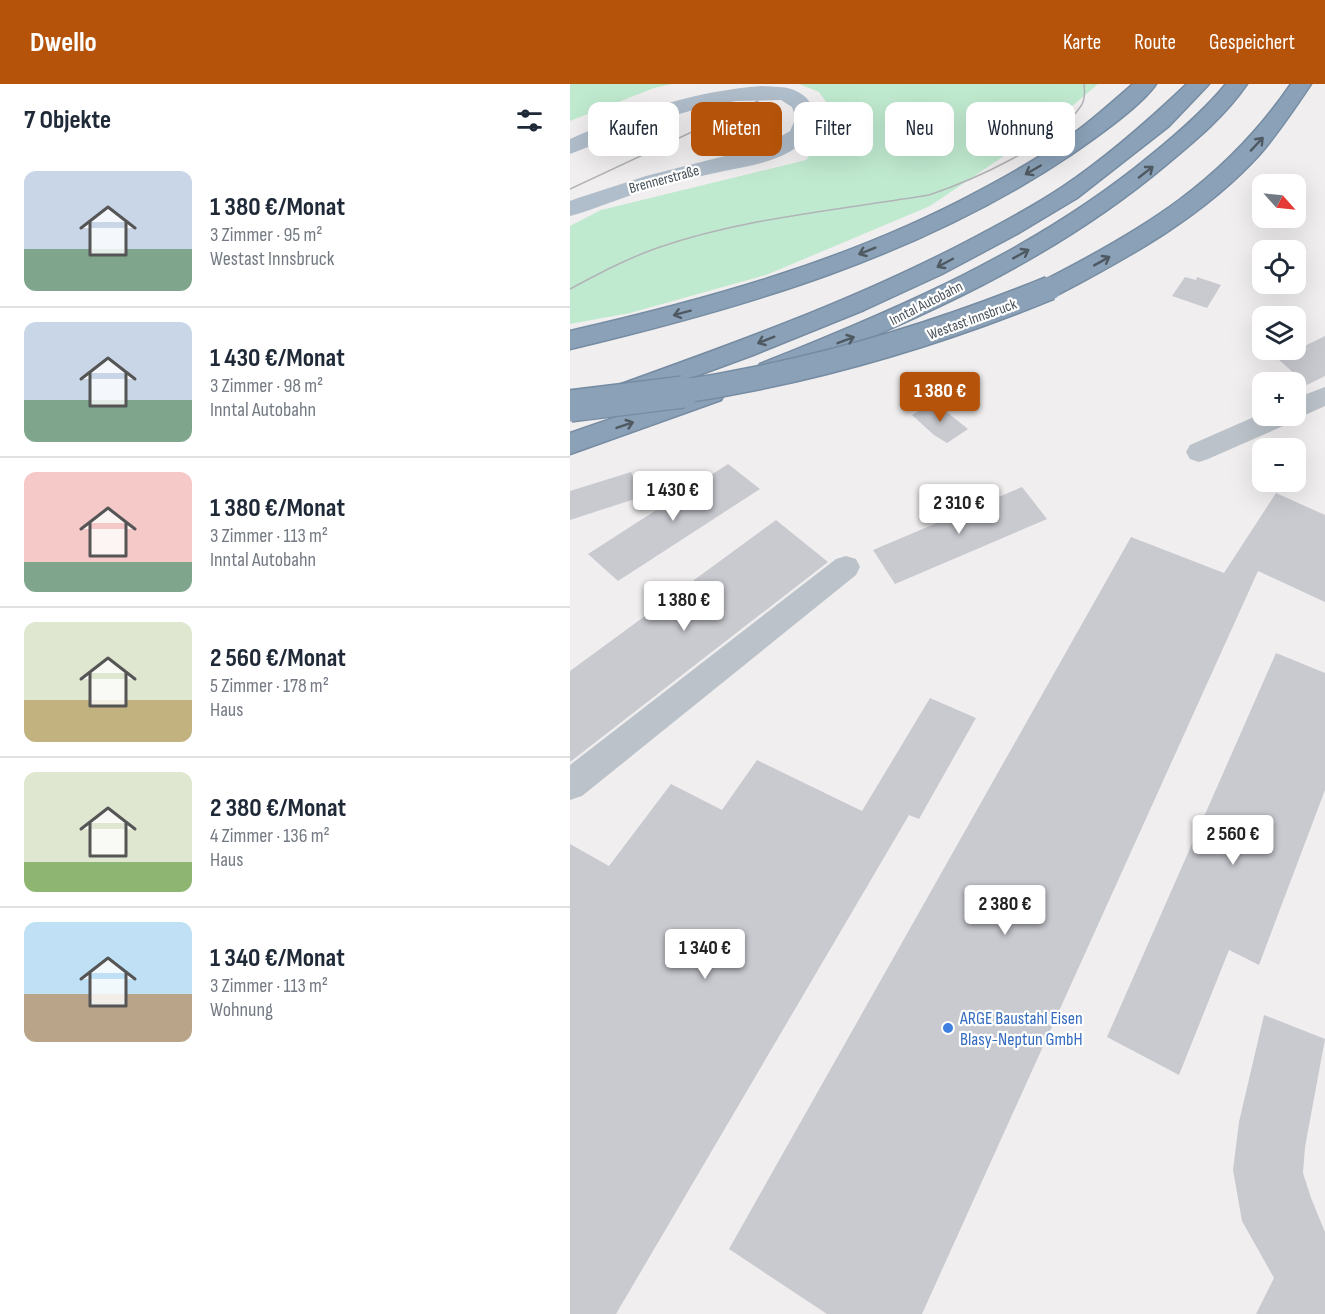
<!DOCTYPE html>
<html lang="de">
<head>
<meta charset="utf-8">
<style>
	body { margin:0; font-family:"Sofia Sans Condensed",sans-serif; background:#f2f2f3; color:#1f2937; height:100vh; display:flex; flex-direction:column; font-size:22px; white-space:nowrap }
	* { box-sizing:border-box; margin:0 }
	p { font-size:20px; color:#747a83 }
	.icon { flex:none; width:33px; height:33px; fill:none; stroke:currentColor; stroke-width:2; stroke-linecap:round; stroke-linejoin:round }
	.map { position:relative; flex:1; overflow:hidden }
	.sheet { display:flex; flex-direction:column; background:#fff; width:570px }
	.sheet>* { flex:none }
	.hud { position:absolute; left:18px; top:18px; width:570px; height:54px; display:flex; gap:12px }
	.needle { width:39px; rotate:117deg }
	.fabs { position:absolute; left:682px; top:90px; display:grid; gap:12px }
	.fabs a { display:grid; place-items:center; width:54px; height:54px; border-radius:12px; background:#fff; box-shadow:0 6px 24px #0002; font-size:30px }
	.price { position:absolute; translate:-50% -51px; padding:0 14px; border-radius:6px; background:#fff; color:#222; font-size:20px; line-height:39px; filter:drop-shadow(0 2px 3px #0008) }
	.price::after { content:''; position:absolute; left:50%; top:36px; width:18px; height:14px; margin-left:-9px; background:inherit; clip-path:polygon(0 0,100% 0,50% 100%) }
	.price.active { background:#b45309; color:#fff }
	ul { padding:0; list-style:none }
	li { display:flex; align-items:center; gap:18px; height:150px; padding:0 24px }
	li+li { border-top:2px solid #e0e1e3 }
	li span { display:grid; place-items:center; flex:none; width:168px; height:120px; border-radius:12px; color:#555 }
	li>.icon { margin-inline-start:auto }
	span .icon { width:72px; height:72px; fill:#fffc; stroke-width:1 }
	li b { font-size:26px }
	h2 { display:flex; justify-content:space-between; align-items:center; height:72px; padding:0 24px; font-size:26px }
	.tag { padding:0 21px; border-radius:12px; background:#fff; box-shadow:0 6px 24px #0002; font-size:21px; line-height:54px }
	.tag.active { background:#b45309; color:#fff }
	header { display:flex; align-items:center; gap:36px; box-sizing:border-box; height:84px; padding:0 30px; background:#b45309; color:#fff }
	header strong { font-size:28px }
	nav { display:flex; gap:33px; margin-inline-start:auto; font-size:21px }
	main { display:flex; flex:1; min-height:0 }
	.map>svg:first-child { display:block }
	.green { fill:#c0ead0 }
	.building { fill:#c9cad0 }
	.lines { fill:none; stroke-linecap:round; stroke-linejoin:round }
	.highway-casing { stroke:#768ca3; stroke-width:3 }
	.minor { fill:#bbc2c9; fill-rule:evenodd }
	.major { fill:#b0bdca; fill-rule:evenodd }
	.highway { fill:#8aa1b7; fill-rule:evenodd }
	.tram { stroke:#b1b3b7; stroke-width:1.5 }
	.highway-bridge-far1-casing { stroke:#768ca3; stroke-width:26; stroke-linecap:butt }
	.highway-bridge-casing { stroke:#768ca3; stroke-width:34; stroke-linecap:butt }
	.highway-bridge-far1 { stroke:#8aa1b7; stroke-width:23 }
	.highway-bridge { stroke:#8aa1b7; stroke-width:31 }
	.oneway { stroke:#4f5962 }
	.shop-dot { fill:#3f7fe0; stroke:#fff; stroke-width:2 }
	.labels { text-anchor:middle; stroke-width:4.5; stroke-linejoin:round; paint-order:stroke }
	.far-street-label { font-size:15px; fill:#485159; stroke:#fff }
	.shop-label { font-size:18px; fill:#366cbe; stroke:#fff; text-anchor:start }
</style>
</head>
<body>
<header>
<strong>Dwello</strong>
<nav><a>Karte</a><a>Route</a><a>Gespeichert</a></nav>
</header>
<main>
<section class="sheet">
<h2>7 Objekte<svg class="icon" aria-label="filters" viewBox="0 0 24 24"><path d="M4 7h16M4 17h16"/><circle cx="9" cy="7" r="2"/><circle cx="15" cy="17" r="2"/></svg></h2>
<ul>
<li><span style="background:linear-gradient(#c9d6e8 65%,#7fa58c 0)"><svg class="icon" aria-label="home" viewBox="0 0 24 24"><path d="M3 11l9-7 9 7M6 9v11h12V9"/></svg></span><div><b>1 380 €/Monat</b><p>3 Zimmer · 95 m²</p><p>Westast Innsbruck</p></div></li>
<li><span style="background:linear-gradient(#c9d6e8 65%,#7fa58c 0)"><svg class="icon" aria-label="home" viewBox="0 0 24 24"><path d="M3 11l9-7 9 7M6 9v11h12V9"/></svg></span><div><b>1 430 €/Monat</b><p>3 Zimmer · 98 m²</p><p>Inntal Autobahn</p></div></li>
<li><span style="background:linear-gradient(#f6c9c9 75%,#7fa58c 0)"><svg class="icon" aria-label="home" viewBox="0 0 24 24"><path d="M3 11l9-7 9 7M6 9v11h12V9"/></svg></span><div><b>1 380 €/Monat</b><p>3 Zimmer · 113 m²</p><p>Inntal Autobahn</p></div></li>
<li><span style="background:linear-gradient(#dfe7d0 65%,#c2b280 0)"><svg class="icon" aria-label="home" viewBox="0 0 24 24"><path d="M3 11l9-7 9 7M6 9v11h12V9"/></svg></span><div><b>2 560 €/Monat</b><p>5 Zimmer · 178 m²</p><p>Haus</p></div></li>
<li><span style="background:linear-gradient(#dfe7d0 75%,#8fb573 0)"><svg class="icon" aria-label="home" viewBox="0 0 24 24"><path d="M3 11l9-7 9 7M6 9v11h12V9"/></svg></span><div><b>2 380 €/Monat</b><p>4 Zimmer · 136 m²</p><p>Haus</p></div></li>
<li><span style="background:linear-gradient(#bfe0f5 60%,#b9a48a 0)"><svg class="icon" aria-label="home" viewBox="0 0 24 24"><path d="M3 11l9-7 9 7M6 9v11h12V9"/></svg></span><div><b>1 340 €/Monat</b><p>3 Zimmer · 113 m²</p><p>Wohnung</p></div></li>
</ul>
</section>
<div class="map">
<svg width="755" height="1230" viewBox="0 0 755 1230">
	<rect width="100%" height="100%" fill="#f0eeee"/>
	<!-- green -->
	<g class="green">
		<path d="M 0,0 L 102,0 L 84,4 L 0,37 Z"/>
		<path d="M 229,0 L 528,0 L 480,41 L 360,122 L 196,191 L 60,229 L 0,240 L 0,142 L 31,126 L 236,76 L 269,36 L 249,8 Z"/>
	</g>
	<!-- building -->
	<g class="building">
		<path d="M 615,193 L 626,196 L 627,193 L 651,201 L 637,224 L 602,212 Z"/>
		<path d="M 755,252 L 755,292 L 737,301 L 708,275 Z"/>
		<path d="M 364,318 L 398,345 L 377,359 L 364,351 L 342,331 Z"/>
		<path d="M 158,380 L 190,405 L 48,497 L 18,470 Z"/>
		<path d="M 61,388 L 71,413 L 0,436 L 0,407 Z"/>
		<path d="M 452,403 L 477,435 L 325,500 L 303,466 Z"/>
		<path d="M 706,409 L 755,431 L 755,518 L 688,487 L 352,1230 L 257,1230 L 159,1165 L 561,453 L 654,489 Z"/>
		<path d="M 206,436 L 258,478 L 0,678 L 0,587 Z"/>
		<path d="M 706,569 L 755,589 L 755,706 L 689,881 L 659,866 L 609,991 L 537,953 Z"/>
		<path d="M 360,614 L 406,634 L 349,735 L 339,731 L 46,1230 L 0,1230 L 0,760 L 39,782 L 101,700 L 152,726 L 187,676 L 292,727 Z"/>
		<path d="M 694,931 L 755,955 L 735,1063 L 733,1089 L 741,1114 L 755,1148 L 755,1230 L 686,1230 L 704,1194 L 672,1137 L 663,1086 L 669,1038 Z"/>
	</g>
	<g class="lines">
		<defs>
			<g id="highway">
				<path d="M 563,0 L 586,0 C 572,21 524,55 502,70 C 351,172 176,223 0,265 L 0,247 C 140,215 280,176 407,108 C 443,89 479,69 511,44 C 529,30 546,15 563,0 Z"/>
				<path d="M 617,0 L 639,0 L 599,42 L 507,114 L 445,151 L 372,190 L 294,226 L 183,271 L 53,319 L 43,317 L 40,310 L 43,303 C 163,260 283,217 396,158 C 428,141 461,124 491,104 C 536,74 578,37 617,0 Z"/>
				<path d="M 656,0 L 677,0 C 656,31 626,56 597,80 C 482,177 347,236 208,292 L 199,295 L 190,292 L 186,286 L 190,280 C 328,225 465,167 580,72 C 607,50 634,27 656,0 Z"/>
				<path d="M 721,0 L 741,0 C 725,24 709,48 690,70 C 635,131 561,172 489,210 L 480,212 L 471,210 L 468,204 L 471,198 C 573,146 655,97 721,0 Z"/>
				<path d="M 142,300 L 151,302 L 155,309 L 151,316 L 0,370 L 0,349 Z"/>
			</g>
		</defs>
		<!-- highway casing -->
		<use href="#highway" class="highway-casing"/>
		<!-- minor -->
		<g class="minor">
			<path d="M 755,303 L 755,322 L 735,331 L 723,333 L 720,339 L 638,375 L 629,378 L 620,375 L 616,368 L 620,361 L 693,329 L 693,332 L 726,332 L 726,314 Z"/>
			<path d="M 276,472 L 286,475 L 290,483 L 286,491 L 12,712 L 0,716 L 0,681 L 266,475 Z"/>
		</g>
		<!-- major -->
		<path class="major" d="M 192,2 C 203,3 214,2 224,6 C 247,15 251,40 234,57 C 210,81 167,83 136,91 C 116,95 97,100 78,106 C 52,113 26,125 0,132 L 0,117 L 8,114 L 76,92 L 194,62 L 220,47 L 224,38 L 224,29 L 222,23 L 211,16 L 166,17 L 137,22 L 85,37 L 0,70 L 0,55 C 61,28 125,7 192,2 Z"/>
		<!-- highway -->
		<use href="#highway" class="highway"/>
		<!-- tram -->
		<g class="tram">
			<path d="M 0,105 L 188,17"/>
			<path d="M 0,205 C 28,190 56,175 87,164 C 174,134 268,126 359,111 C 401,97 485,60 511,22 C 515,16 515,8 514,0"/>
		</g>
		<defs>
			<path id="highway-bridge-far1" d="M 102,309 C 233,290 358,254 480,204"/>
			<path id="highway-bridge" d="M 0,322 L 113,308"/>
		</defs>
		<!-- highway-bridge-far1 casing -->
		<use href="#highway-bridge-far1" class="highway-bridge-far1-casing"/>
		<!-- highway-bridge casing -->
		<use href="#highway-bridge" class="highway-bridge-casing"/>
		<!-- highway-bridge-far1 -->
		<use href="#highway-bridge-far1" class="highway-bridge-far1"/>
		<!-- highway-bridge -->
		<use href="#highway-bridge" class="highway-bridge"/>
	</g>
	<!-- one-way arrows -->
	<defs><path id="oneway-shaft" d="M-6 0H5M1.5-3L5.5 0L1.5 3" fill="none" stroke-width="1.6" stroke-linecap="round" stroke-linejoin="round" transform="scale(1.5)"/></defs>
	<g class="oneway">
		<use href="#oneway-shaft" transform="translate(687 60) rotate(-47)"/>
		<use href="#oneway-shaft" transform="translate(463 86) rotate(150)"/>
		<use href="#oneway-shaft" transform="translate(576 88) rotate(-38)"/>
		<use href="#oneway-shaft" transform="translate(297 167) rotate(158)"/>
		<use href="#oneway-shaft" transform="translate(451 170) rotate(-29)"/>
		<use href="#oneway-shaft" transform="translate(532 177) rotate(-29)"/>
		<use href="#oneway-shaft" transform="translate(375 179) rotate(152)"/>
		<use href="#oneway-shaft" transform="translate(112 229) rotate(165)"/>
		<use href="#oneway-shaft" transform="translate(196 256) rotate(158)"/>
		<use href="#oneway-shaft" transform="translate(276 256) rotate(-21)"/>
		<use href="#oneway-shaft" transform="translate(55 341) rotate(-19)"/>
	</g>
	<!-- markers -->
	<circle class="shop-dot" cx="378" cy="944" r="6"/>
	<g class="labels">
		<!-- far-street labels -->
		<g class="far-street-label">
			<text transform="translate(94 95) rotate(-15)" y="5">Brennerstraße</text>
			<text transform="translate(356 219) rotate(-27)" y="5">Inntal Autobahn</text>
			<text transform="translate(402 235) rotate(-20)" y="5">Westast Innsbruck</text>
		</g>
		<!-- shop labels -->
		<g class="shop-label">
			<text x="390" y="940">ARGE Baustahl Eisen<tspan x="390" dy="21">Blasy-Neptun GmbH</tspan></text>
		</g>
	</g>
</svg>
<div class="fabs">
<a><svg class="needle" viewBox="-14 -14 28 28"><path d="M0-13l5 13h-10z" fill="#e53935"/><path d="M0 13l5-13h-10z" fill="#747a83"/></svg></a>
<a><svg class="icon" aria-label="locate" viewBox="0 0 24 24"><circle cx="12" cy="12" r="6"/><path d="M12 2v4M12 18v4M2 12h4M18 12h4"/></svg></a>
<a><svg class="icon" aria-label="layers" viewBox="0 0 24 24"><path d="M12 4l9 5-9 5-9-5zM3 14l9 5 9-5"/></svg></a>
<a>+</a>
<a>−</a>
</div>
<b class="price active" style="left:370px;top:339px">1 380 €</b>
<b class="price" style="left:103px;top:438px">1 430 €</b>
<b class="price" style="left:389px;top:451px">2 310 €</b>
<b class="price" style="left:114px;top:548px">1 380 €</b>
<b class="price" style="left:663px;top:782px">2 560 €</b>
<b class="price" style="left:435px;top:852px">2 380 €</b>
<b class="price" style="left:135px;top:896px">1 340 €</b>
<div class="hud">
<a class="tag">Kaufen</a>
<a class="tag active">Mieten</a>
<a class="tag">Filter</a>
<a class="tag">Neu</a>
<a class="tag">Wohnung</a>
</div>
</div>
</main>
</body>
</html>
